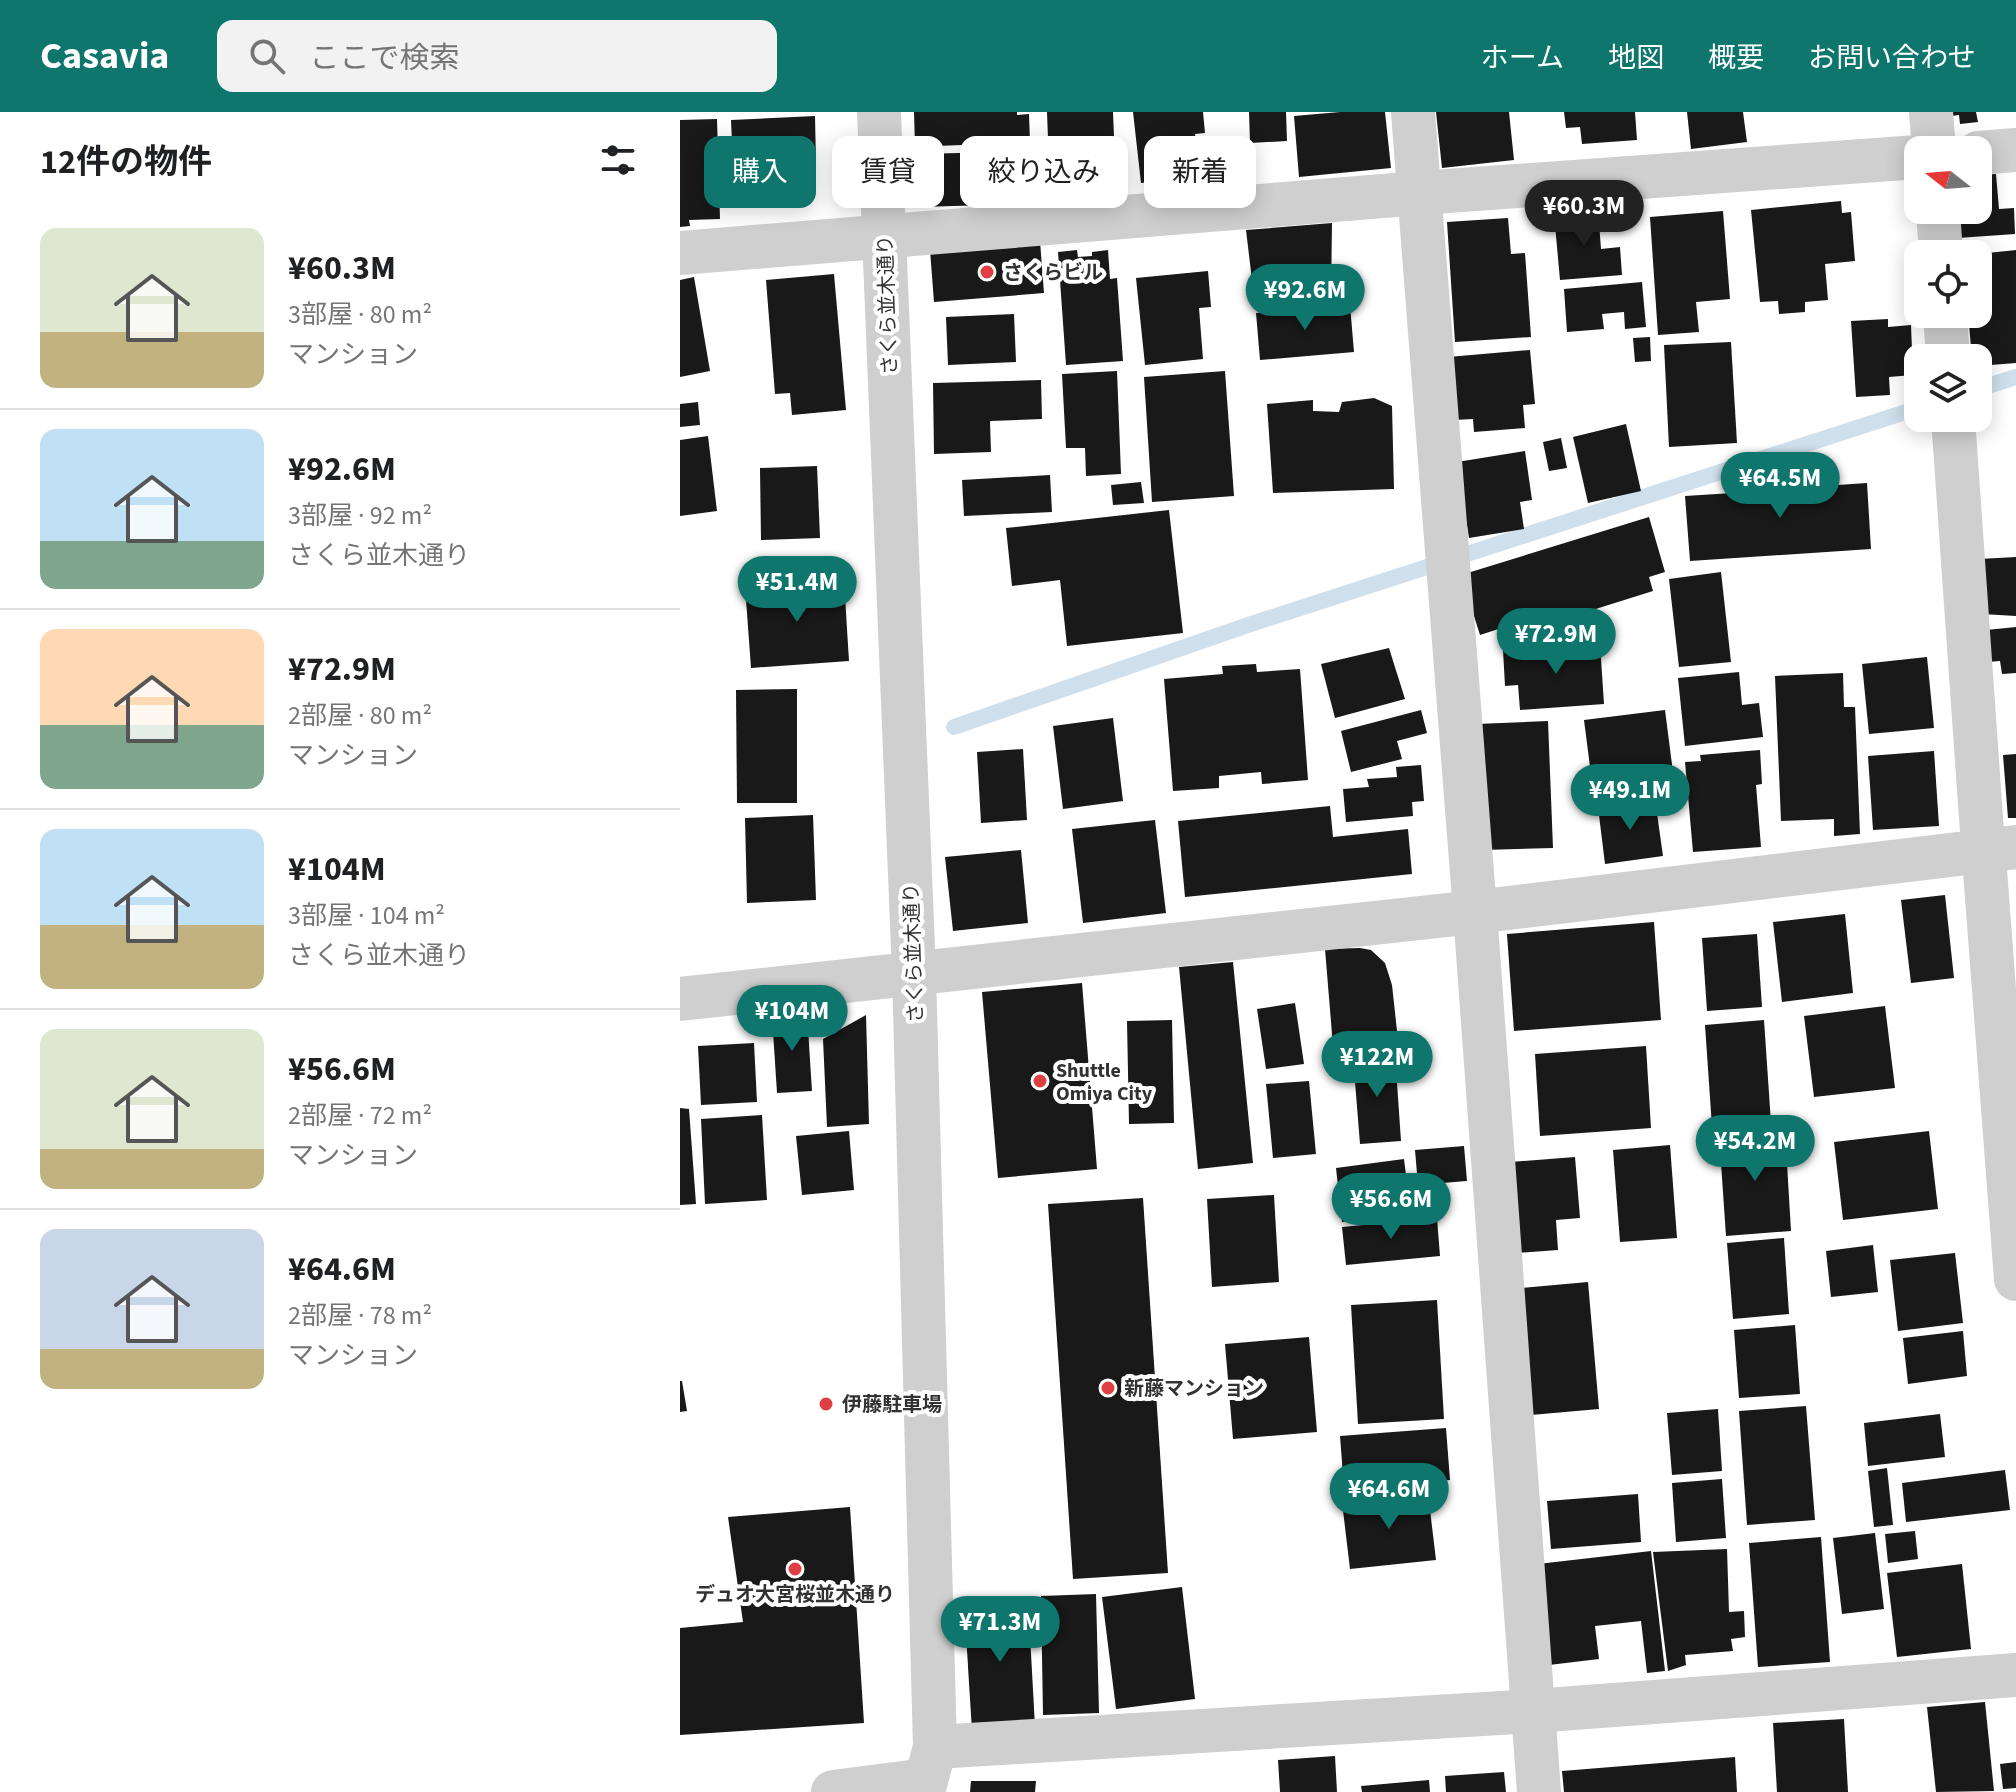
<!DOCTYPE html>
<html lang="ja">
<head>
<meta charset="utf-8">
<style>
	body { margin:0; font-family:"Source Sans 3","Noto Sans JP",sans-serif; background:#f2f2f2; color:#202124; height:100vh; display:flex; flex-direction:column; font-size:30px; white-space:nowrap }
	* { box-sizing:border-box; margin:0 }
	p { font-size:26px; color:#757577 }
	.icon { flex:none; width:44px; height:44px; fill:none; stroke:currentColor; stroke-width:2; stroke-linecap:round; stroke-linejoin:round }
	.map { position:relative; flex:1; overflow:hidden }
	.panel { display:flex; flex-direction:column; background:#fff; width:680px }
	.panel>* { flex:none }
	.guide { position:absolute; left:24px; top:24px; width:760px; height:72px; display:flex; gap:16px }
	.needle { width:52px; rotate:287deg }
	.tools { position:absolute; left:1224px; top:24px; display:grid; gap:16px }
	.tools a { display:grid; place-items:center; width:88px; height:88px; border-radius:16px; background:#fff; box-shadow:0 4px 20px #0003; font-size:40px }
	.price { position:absolute; translate:-50% -68px; padding:0 18px; border-radius:28px; background:#0f766e; color:#fff; font-size:26px; line-height:52px; filter:drop-shadow(0 2px 4px #0008) }
	.price::after { content:''; position:absolute; left:50%; top:48px; width:24px; height:18px; margin-left:-12px; background:inherit; clip-path:polygon(0 0,100% 0,50% 100%) }
	.price.active { background:#222; color:#fff }
	ul { padding:0; list-style:none }
	li { display:flex; align-items:center; gap:24px; height:200px; padding:0 40px }
	li+li { border-top:2px solid #e0e0e0 }
	li span { display:grid; place-items:center; flex:none; width:224px; height:160px; border-radius:16px; color:#555 }
	li>.icon { margin-inline-start:auto }
	span .icon { width:96px; height:96px; fill:#fffc; stroke-width:1 }
	li b { font-size:34px }
	h2 { display:flex; justify-content:space-between; align-items:center; height:96px; padding:0 40px; font-size:34px }
	.tag { padding:0 28px; border-radius:16px; background:#fff; box-shadow:0 4px 20px #0003; font-size:28px; line-height:72px }
	.tag.active { background:#0f766e; color:#fff }
	header { display:flex; align-items:center; gap:48px; box-sizing:border-box; height:112px; padding:0 40px; background:#0f766e; color:#fff }
	header strong { font-size:38px }
	nav { display:flex; gap:44px; margin-inline-start:auto; font-size:28px }
	.search { width:560px; height:72px; background:#f2f2f2; display:flex; align-items:center; gap:20px; box-sizing:border-box; padding:0 28px; border-radius:16px; color:#757577; font-size:30px }
	main { display:flex; flex:1; min-height:0 }
	.map>svg:first-child { display:block }
	.lines { fill:none; stroke-linecap:round; stroke-linejoin:round }
	.stream { stroke:#cfe0ec; stroke-width:16 }
	.building { fill:#191919 }
	.minor { stroke:#cfcfcf; stroke-width:44 }
	.poi-dot { fill:#df3e43; stroke:#fff; stroke-width:3 }
	.labels { text-anchor:middle; stroke-width:8; stroke-linejoin:round; paint-order:stroke }
	.poi-label { font-size:20px; font-weight:bold; fill:#323232; stroke:#fff; text-anchor:start }
	.street-label { font-size:20px; fill:#323232; stroke:#fff }
</style>
</head>
<body>
<header>
<strong>Casavia</strong>
<div class="search"><svg class="icon" aria-label="search" viewBox="0 0 24 24"><circle cx="10" cy="10" r="6"/><path d="M15 15l6 6"/></svg>ここで検索</div>
<nav><a>ホーム</a><a>地図</a><a>概要</a><a>お問い合わせ</a></nav>
</header>
<main>
<section class="panel">
<h2>12件の物件<svg class="icon" aria-label="filters" viewBox="0 0 24 24"><path d="M4 7h16M4 17h16"/><circle cx="9" cy="7" r="2"/><circle cx="15" cy="17" r="2"/></svg></h2>
<ul>
<li><span style="background:linear-gradient(#dfe7d0 65%,#c2b280 0)"><svg class="icon" aria-label="home" viewBox="0 0 24 24"><path d="M3 11l9-7 9 7M6 9v11h12V9"/></svg></span><div><b>¥60.3M</b><p>3部屋 · 80 m²</p><p>マンション</p></div></li>
<li><span style="background:linear-gradient(#bfe0f5 70%,#7fa58c 0)"><svg class="icon" aria-label="home" viewBox="0 0 24 24"><path d="M3 11l9-7 9 7M6 9v11h12V9"/></svg></span><div><b>¥92.6M</b><p>3部屋 · 92 m²</p><p>さくら並木通り</p></div></li>
<li><span style="background:linear-gradient(#ffd9b3 60%,#7fa58c 0)"><svg class="icon" aria-label="home" viewBox="0 0 24 24"><path d="M3 11l9-7 9 7M6 9v11h12V9"/></svg></span><div><b>¥72.9M</b><p>2部屋 · 80 m²</p><p>マンション</p></div></li>
<li><span style="background:linear-gradient(#bfe0f5 60%,#c2b280 0)"><svg class="icon" aria-label="home" viewBox="0 0 24 24"><path d="M3 11l9-7 9 7M6 9v11h12V9"/></svg></span><div><b>¥104M</b><p>3部屋 · 104 m²</p><p>さくら並木通り</p></div></li>
<li><span style="background:linear-gradient(#dfe7d0 75%,#c2b280 0)"><svg class="icon" aria-label="home" viewBox="0 0 24 24"><path d="M3 11l9-7 9 7M6 9v11h12V9"/></svg></span><div><b>¥56.6M</b><p>2部屋 · 72 m²</p><p>マンション</p></div></li>
<li><span style="background:linear-gradient(#c9d6e8 75%,#c2b280 0)"><svg class="icon" aria-label="home" viewBox="0 0 24 24"><path d="M3 11l9-7 9 7M6 9v11h12V9"/></svg></span><div><b>¥64.6M</b><p>2部屋 · 78 m²</p><p>マンション</p></div></li>
</ul>
</section>
<div class="map">
<svg width="1336" height="1680" viewBox="0 0 1336 1680">
	<rect width="100%" height="100%" fill="#fff"/>
	<g class="lines">
		<!-- stream -->
		<g class="stream">
			<path d="M 1298,277 L 1336,265"/>
			<path d="M 274,615 L 571,512 L 1238,296"/>
		</g>
	</g>
	<!-- building -->
	<g class="building">
		<path d="M 234,0 L 337,0 L 337,3 L 349,2 L 350,30 L 235,35 Z"/>
		<path d="M 367,0 L 433,0 L 435,50 L 369,53 Z"/>
		<path d="M 453,0 L 523,0 L 525,21 L 515,22 L 517,38 L 528,37 L 533,74 L 481,80 L 480,69 L 461,71 Z"/>
		<path d="M 569,0 L 606,0 L 607,29 L 570,31 Z"/>
		<path d="M 660,0 L 705,0 L 711,56 L 619,65 L 614,4 Z"/>
		<path d="M 756,0 L 829,0 L 834,48 L 762,56 Z"/>
		<path d="M 884,0 L 955,0 L 957,28 L 902,32 L 900,15 L 886,16 Z"/>
		<path d="M 1007,0 L 1063,0 L 1067,30 L 1011,37 Z"/>
		<path d="M 1270,0 L 1296,0 L 1298,10 L 1280,12 L 1279,3 L 1271,4 Z"/>
		<path d="M 135,4 L 136,51 L 53,54 L 51,8 Z"/>
		<path d="M 37,7 L 40,107 L 9,108 L 10,114 L 0,115 L 0,8 Z"/>
		<path d="M 358,39 L 358,59 L 340,60 L 340,92 L 241,95 L 239,42 Z"/>
		<path d="M 1316,62 L 1319,97 L 1334,96 L 1335,122 L 1278,126 L 1276,98 L 1298,98 L 1298,63 Z"/>
		<path d="M 1161,89 L 1162,101 L 1171,100 L 1175,149 L 1145,152 L 1148,188 L 1125,190 L 1125,200 L 1099,202 L 1098,189 L 1080,190 L 1071,98 Z"/>
		<path d="M 918,98 L 921,137 L 940,135 L 942,163 L 880,168 L 874,102 Z"/>
		<path d="M 1043,99 L 1050,187 L 1016,190 L 1019,220 L 978,223 L 970,105 Z"/>
		<path d="M 828,106 L 831,142 L 845,141 L 851,225 L 775,230 L 767,110 Z"/>
		<path d="M 652,111 L 651,184 L 575,193 L 566,118 Z"/>
		<path d="M 360,129 L 364,181 L 254,190 L 250,138 Z"/>
		<path d="M 397,138 L 398,145 L 412,144 L 412,140 L 428,138 L 430,167 L 437,166 L 443,249 L 386,253 L 378,140 Z"/>
		<path d="M 1336,138 L 1336,251 L 1298,254 L 1298,246 L 1292,246 L 1288,202 L 1298,202 L 1298,142 Z"/>
		<path d="M 528,159 L 531,195 L 519,196 L 523,247 L 465,253 L 456,166 Z"/>
		<path d="M 154,162 L 166,298 L 112,303 L 110,281 L 95,282 L 86,168 Z"/>
		<path d="M 14,165 L 30,259 L 0,265 L 0,168 Z"/>
		<path d="M 962,170 L 966,215 L 945,217 L 944,200 L 922,202 L 924,217 L 887,220 L 884,177 Z"/>
		<path d="M 670,193 L 674,240 L 580,248 L 576,201 Z"/>
		<path d="M 334,202 L 336,250 L 268,253 L 266,205 Z"/>
		<path d="M 1208,207 L 1208,215 L 1231,213 L 1233,263 L 1209,265 L 1210,283 L 1176,285 L 1171,209 Z"/>
		<path d="M 970,225 L 971,249 L 955,250 L 953,226 Z"/>
		<path d="M 1051,230 L 1057,331 L 989,335 L 984,233 Z"/>
		<path d="M 850,238 L 855,292 L 843,293 L 845,316 L 794,320 L 793,307 L 774,308 L 768,245 Z"/>
		<path d="M 437,259 L 441,362 L 406,364 L 405,336 L 386,336 L 382,262 Z"/>
		<path d="M 545,259 L 554,384 L 472,390 L 464,265 Z"/>
		<path d="M 361,268 L 362,307 L 310,309 L 311,340 L 254,342 L 253,271 Z"/>
		<path d="M 694,286 L 712,294 L 714,377 L 593,381 L 587,292 L 633,288 L 633,299 L 659,300 L 662,290 Z"/>
		<path d="M 18,290 L 20,313 L 0,315 L 0,292 Z"/>
		<path d="M 946,312 L 961,379 L 908,391 L 893,325 Z"/>
		<path d="M 28,324 L 37,399 L 0,404 L 0,328 Z"/>
		<path d="M 881,326 L 887,356 L 869,359 L 863,330 Z"/>
		<path d="M 845,339 L 852,388 L 840,390 L 844,417 L 789,426 L 777,350 Z"/>
		<path d="M 1141,347 L 1143,374 L 1187,371 L 1191,437 L 1010,449 L 1005,384 L 1117,377 L 1114,350 Z"/>
		<path d="M 137,354 L 140,426 L 81,428 L 80,356 Z"/>
		<path d="M 370,363 L 372,400 L 284,404 L 282,368 Z"/>
		<path d="M 461,370 L 464,391 L 433,393 L 431,373 Z"/>
		<path d="M 489,398 L 503,521 L 387,534 L 380,468 L 332,474 L 326,416 Z"/>
		<path d="M 969,405 L 985,460 L 969,465 L 973,479 L 852,517 L 849,507 L 800,523 L 781,463 Z"/>
		<path d="M 1336,445 L 1336,504 L 1302,502 L 1299,447 Z"/>
		<path d="M 1041,460 L 1051,550 L 999,555 L 989,467 Z"/>
		<path d="M 164,468 L 169,549 L 71,556 L 65,474 Z"/>
		<path d="M 1336,515 L 1336,561 L 1322,562 L 1320,549 L 1308,550 L 1306,518 Z"/>
		<path d="M 920,532 L 924,592 L 840,598 L 838,573 L 825,574 L 823,538 Z"/>
		<path d="M 709,536 L 725,587 L 655,606 L 641,552 Z"/>
		<path d="M 1247,545 L 1254,616 L 1189,622 L 1182,552 Z"/>
		<path d="M 576,552 L 577,560 L 620,557 L 628,668 L 582,672 L 581,660 L 539,664 L 539,676 L 493,679 L 484,567 L 543,562 L 542,554 Z"/>
		<path d="M 1059,560 L 1062,593 L 1079,591 L 1083,625 L 1005,634 L 998,566 Z"/>
		<path d="M 1163,561 L 1164,595 L 1175,595 L 1180,722 L 1154,724 L 1154,707 L 1101,709 L 1095,564 Z"/>
		<path d="M 117,577 L 117,691 L 57,691 L 56,578 Z"/>
		<path d="M 741,598 L 747,621 L 717,629 L 722,647 L 671,660 L 661,619 Z"/>
		<path d="M 985,598 L 995,676 L 914,686 L 904,608 Z"/>
		<path d="M 433,606 L 443,689 L 383,697 L 373,614 Z"/>
		<path d="M 868,609 L 873,736 L 802,738 L 797,612 Z"/>
		<path d="M 343,637 L 347,708 L 301,711 L 297,640 Z"/>
		<path d="M 1080,638 L 1082,672 L 1076,673 L 1081,735 L 1013,740 L 1005,650 L 1021,649 L 1020,643 Z"/>
		<path d="M 1254,639 L 1259,714 L 1193,718 L 1188,644 Z"/>
		<path d="M 1336,642 L 1336,706 L 1328,706 L 1323,643 Z"/>
		<path d="M 741,653 L 744,689 L 732,690 L 733,704 L 666,710 L 663,677 L 689,675 L 687,667 L 717,665 L 716,655 Z"/>
		<path d="M 975,687 L 983,744 L 925,752 L 918,695 Z"/>
		<path d="M 650,694 L 653,725 L 728,717 L 732,762 L 505,785 L 498,709 Z"/>
		<path d="M 133,703 L 136,788 L 67,791 L 65,706 Z"/>
		<path d="M 475,708 L 486,801 L 403,811 L 392,717 Z"/>
		<path d="M 341,738 L 348,811 L 273,819 L 265,745 Z"/>
		<path d="M 1265,783 L 1274,866 L 1231,871 L 1221,788 Z"/>
		<path d="M 1165,802 L 1173,881 L 1102,890 L 1093,810 Z"/>
		<path d="M 974,810 L 981,908 L 834,919 L 827,822 Z"/>
		<path d="M 1077,822 L 1082,895 L 1027,899 L 1022,826 Z"/>
		<path d="M 680,836 L 691,838 L 705,851 L 712,873 L 718,928 L 653,934 L 645,837 Z"/>
		<path d="M 553,850 L 573,1051 L 518,1057 L 499,855 Z"/>
		<path d="M 402,871 L 417,1057 L 318,1066 L 302,880 Z"/>
		<path d="M 615,891 L 624,952 L 586,957 L 577,897 Z"/>
		<path d="M 1205,894 L 1215,976 L 1134,985 L 1124,904 Z"/>
		<path d="M 127,901 L 132,979 L 97,981 L 92,904 Z"/>
		<path d="M 186,903 L 189,1012 L 147,1015 L 143,927 Z"/>
		<path d="M 492,908 L 494,1011 L 449,1012 L 447,909 Z"/>
		<path d="M 1084,908 L 1091,1011 L 1032,1015 L 1025,913 Z"/>
		<path d="M 74,931 L 77,990 L 21,993 L 18,934 Z"/>
		<path d="M 966,934 L 971,1016 L 860,1024 L 855,942 Z"/>
		<path d="M 715,942 L 721,1029 L 680,1032 L 673,945 Z"/>
		<path d="M 629,969 L 636,1042 L 593,1046 L 586,972 Z"/>
		<path d="M 0,996 L 9,997 L 16,1092 L 0,1093 Z"/>
		<path d="M 82,1003 L 87,1088 L 25,1092 L 21,1007 Z"/>
		<path d="M 1105,1018 L 1111,1119 L 1046,1124 L 1039,1022 Z"/>
		<path d="M 169,1019 L 174,1078 L 122,1083 L 116,1024 Z"/>
		<path d="M 1249,1019 L 1258,1097 L 1163,1108 L 1154,1030 Z"/>
		<path d="M 990,1033 L 997,1126 L 940,1130 L 933,1038 Z"/>
		<path d="M 784,1034 L 787,1069 L 738,1073 L 735,1038 Z"/>
		<path d="M 895,1045 L 900,1106 L 876,1108 L 878,1138 L 837,1141 L 830,1050 Z"/>
		<path d="M 724,1047 L 731,1103 L 662,1110 L 656,1056 Z"/>
		<path d="M 594,1083 L 599,1170 L 532,1175 L 527,1087 Z"/>
		<path d="M 463,1086 L 488,1461 L 393,1467 L 368,1092 Z"/>
		<path d="M 757,1106 L 760,1144 L 666,1153 L 662,1115 Z"/>
		<path d="M 1104,1126 L 1109,1202 L 1053,1207 L 1047,1131 Z"/>
		<path d="M 1193,1133 L 1198,1180 L 1151,1185 L 1146,1139 Z"/>
		<path d="M 1275,1141 L 1283,1211 L 1218,1219 L 1210,1148 Z"/>
		<path d="M 908,1170 L 919,1297 L 851,1303 L 841,1176 Z"/>
		<path d="M 757,1188 L 764,1307 L 678,1312 L 671,1193 Z"/>
		<path d="M 1115,1213 L 1120,1282 L 1059,1286 L 1054,1218 Z"/>
		<path d="M 1283,1219 L 1287,1264 L 1228,1272 L 1223,1226 Z"/>
		<path d="M 629,1225 L 637,1320 L 553,1327 L 545,1232 Z"/>
		<path d="M 0,1269 L 2,1269 L 7,1299 L 0,1300 Z"/>
		<path d="M 1126,1294 L 1135,1408 L 1067,1413 L 1059,1299 Z"/>
		<path d="M 1038,1297 L 1042,1359 L 992,1363 L 987,1301 Z"/>
		<path d="M 1260,1302 L 1265,1345 L 1188,1354 L 1184,1311 Z"/>
		<path d="M 766,1316 L 770,1368 L 664,1376 L 660,1324 Z"/>
		<path d="M 1207,1356 L 1213,1413 L 1194,1415 L 1188,1359 Z"/>
		<path d="M 1325,1358 L 1330,1398 L 1226,1410 L 1222,1371 Z"/>
		<path d="M 1042,1367 L 1046,1426 L 996,1430 L 992,1371 Z"/>
		<path d="M 748,1381 L 756,1448 L 670,1457 L 662,1390 Z"/>
		<path d="M 958,1382 L 961,1430 L 871,1437 L 867,1389 Z"/>
		<path d="M 170,1395 L 184,1611 L 0,1623 L 0,1516 L 63,1510 L 48,1405 Z"/>
		<path d="M 1235,1419 L 1238,1447 L 1208,1451 L 1205,1422 Z"/>
		<path d="M 1195,1421 L 1204,1497 L 1162,1502 L 1153,1426 Z"/>
		<path d="M 1141,1425 L 1150,1550 L 1078,1555 L 1069,1431 Z"/>
		<path d="M 1047,1437 L 1049,1500 L 1064,1499 L 1065,1525 L 1051,1527 L 1053,1539 L 1005,1543 L 1006,1553 L 988,1559 L 973,1440 Z"/>
		<path d="M 971,1439 L 985,1559 L 967,1561 L 961,1509 L 915,1514 L 919,1547 L 869,1553 L 858,1452 Z"/>
		<path d="M 1282,1452 L 1291,1537 L 1217,1545 L 1207,1461 Z"/>
		<path d="M 502,1475 L 515,1587 L 436,1597 L 422,1485 Z"/>
		<path d="M 416,1482 L 419,1601 L 363,1603 L 361,1484 Z"/>
		<path d="M 348,1486 L 355,1615 L 292,1619 L 284,1490 Z"/>
		<path d="M 1305,1590 L 1314,1679 L 1256,1680 L 1247,1595 Z"/>
		<path d="M 1164,1607 L 1168,1680 L 1097,1680 L 1093,1611 Z"/>
		<path d="M 655,1644 L 657,1680 L 600,1680 L 598,1648 Z"/>
		<path d="M 1055,1645 L 1057,1680 L 884,1680 L 882,1659 Z"/>
		<path d="M 1336,1650 L 1336,1676 L 1323,1677 L 1320,1652 Z"/>
		<path d="M 824,1660 L 826,1680 L 766,1680 L 765,1664 Z"/>
		<path d="M 749,1668 L 750,1680 L 682,1680 L 681,1674 Z"/>
		<path d="M 291,1669 L 356,1669 L 355,1680 L 290,1680 Z"/>
	</g>
	<g class="lines">
		<!-- minor -->
		<g class="minor">
			<path d="M 199,0 L 234,861 L 255,1635 L 243,1680"/>
			<path d="M 733,0 L 795,800 L 859,1680"/>
			<path d="M 1251,0 L 1254,38"/>
			<path d="M 1298,41 L 1336,38"/>
			<path d="M 1258,98 L 1261,142"/>
			<path d="M 0,141 L 740,81 L 1238,45"/>
			<path d="M 1265,202 L 1268,246"/>
			<path d="M 1273,306 L 1301,706 L 1336,1167"/>
			<path d="M 0,887 L 795,800 L 1336,735"/>
			<path d="M 255,1635 L 853,1599 L 1336,1563"/>
			<path d="M 153,1680 L 246,1668"/>
		</g>
	</g>
	<!-- markers -->
	<g class="poi-dot">
		<circle cx="307" cy="160" r="8"/>
		<circle cx="360" cy="969" r="8"/>
		<circle cx="428" cy="1276" r="8"/>
		<circle cx="146" cy="1292" r="8"/>
		<circle cx="115" cy="1457" r="8"/>
	</g>
	<g class="labels">
		<!-- poi labels -->
		<g class="poi-label">
			<text x="323" y="167">さくらビル</text>
			<text x="376" y="965">Shuttle<tspan x="376" dy="23">Omiya City</tspan></text>
			<text x="444" y="1283">新藤マンション</text>
			<text x="162" y="1299">伊藤駐車場</text>
			<text x="115" y="1489" text-anchor="middle">デュオ大宮桜並木通り</text>
		</g>
		<!-- street labels -->
		<g class="street-label">
			<text transform="translate(207 193) rotate(-92)" y="7">さくら並木通り</text>
			<text transform="translate(233 841) rotate(-92)" y="7">さくら並木通り</text>
		</g>
	</g>
</svg>
<div class="tools">
<a><svg class="needle" viewBox="-14 -14 28 28"><path d="M0-13l5 13h-10z" fill="#e53935"/><path d="M0 13l5-13h-10z" fill="#757577"/></svg></a>
<a><svg class="icon" aria-label="locate" viewBox="0 0 24 24"><circle cx="12" cy="12" r="6"/><path d="M12 2v4M12 18v4M2 12h4M18 12h4"/></svg></a>
<a><svg class="icon" aria-label="layers" viewBox="0 0 24 24"><path d="M12 4l9 5-9 5-9-5zM3 14l9 5 9-5"/></svg></a>
</div>
<b class="price active" style="left:904px;top:136px">¥60.3M</b>
<b class="price" style="left:625px;top:220px">¥92.6M</b>
<b class="price" style="left:1100px;top:408px">¥64.5M</b>
<b class="price" style="left:117px;top:512px">¥51.4M</b>
<b class="price" style="left:876px;top:564px">¥72.9M</b>
<b class="price" style="left:950px;top:720px">¥49.1M</b>
<b class="price" style="left:112px;top:941px">¥104M</b>
<b class="price" style="left:697px;top:987px">¥122M</b>
<b class="price" style="left:1075px;top:1071px">¥54.2M</b>
<b class="price" style="left:711px;top:1129px">¥56.6M</b>
<b class="price" style="left:709px;top:1419px">¥64.6M</b>
<b class="price" style="left:320px;top:1552px">¥71.3M</b>
<div class="guide">
<a class="tag active">購入</a>
<a class="tag">賃貸</a>
<a class="tag">絞り込み</a>
<a class="tag">新着</a>
</div>
</div>
</main>
</body>
</html>
